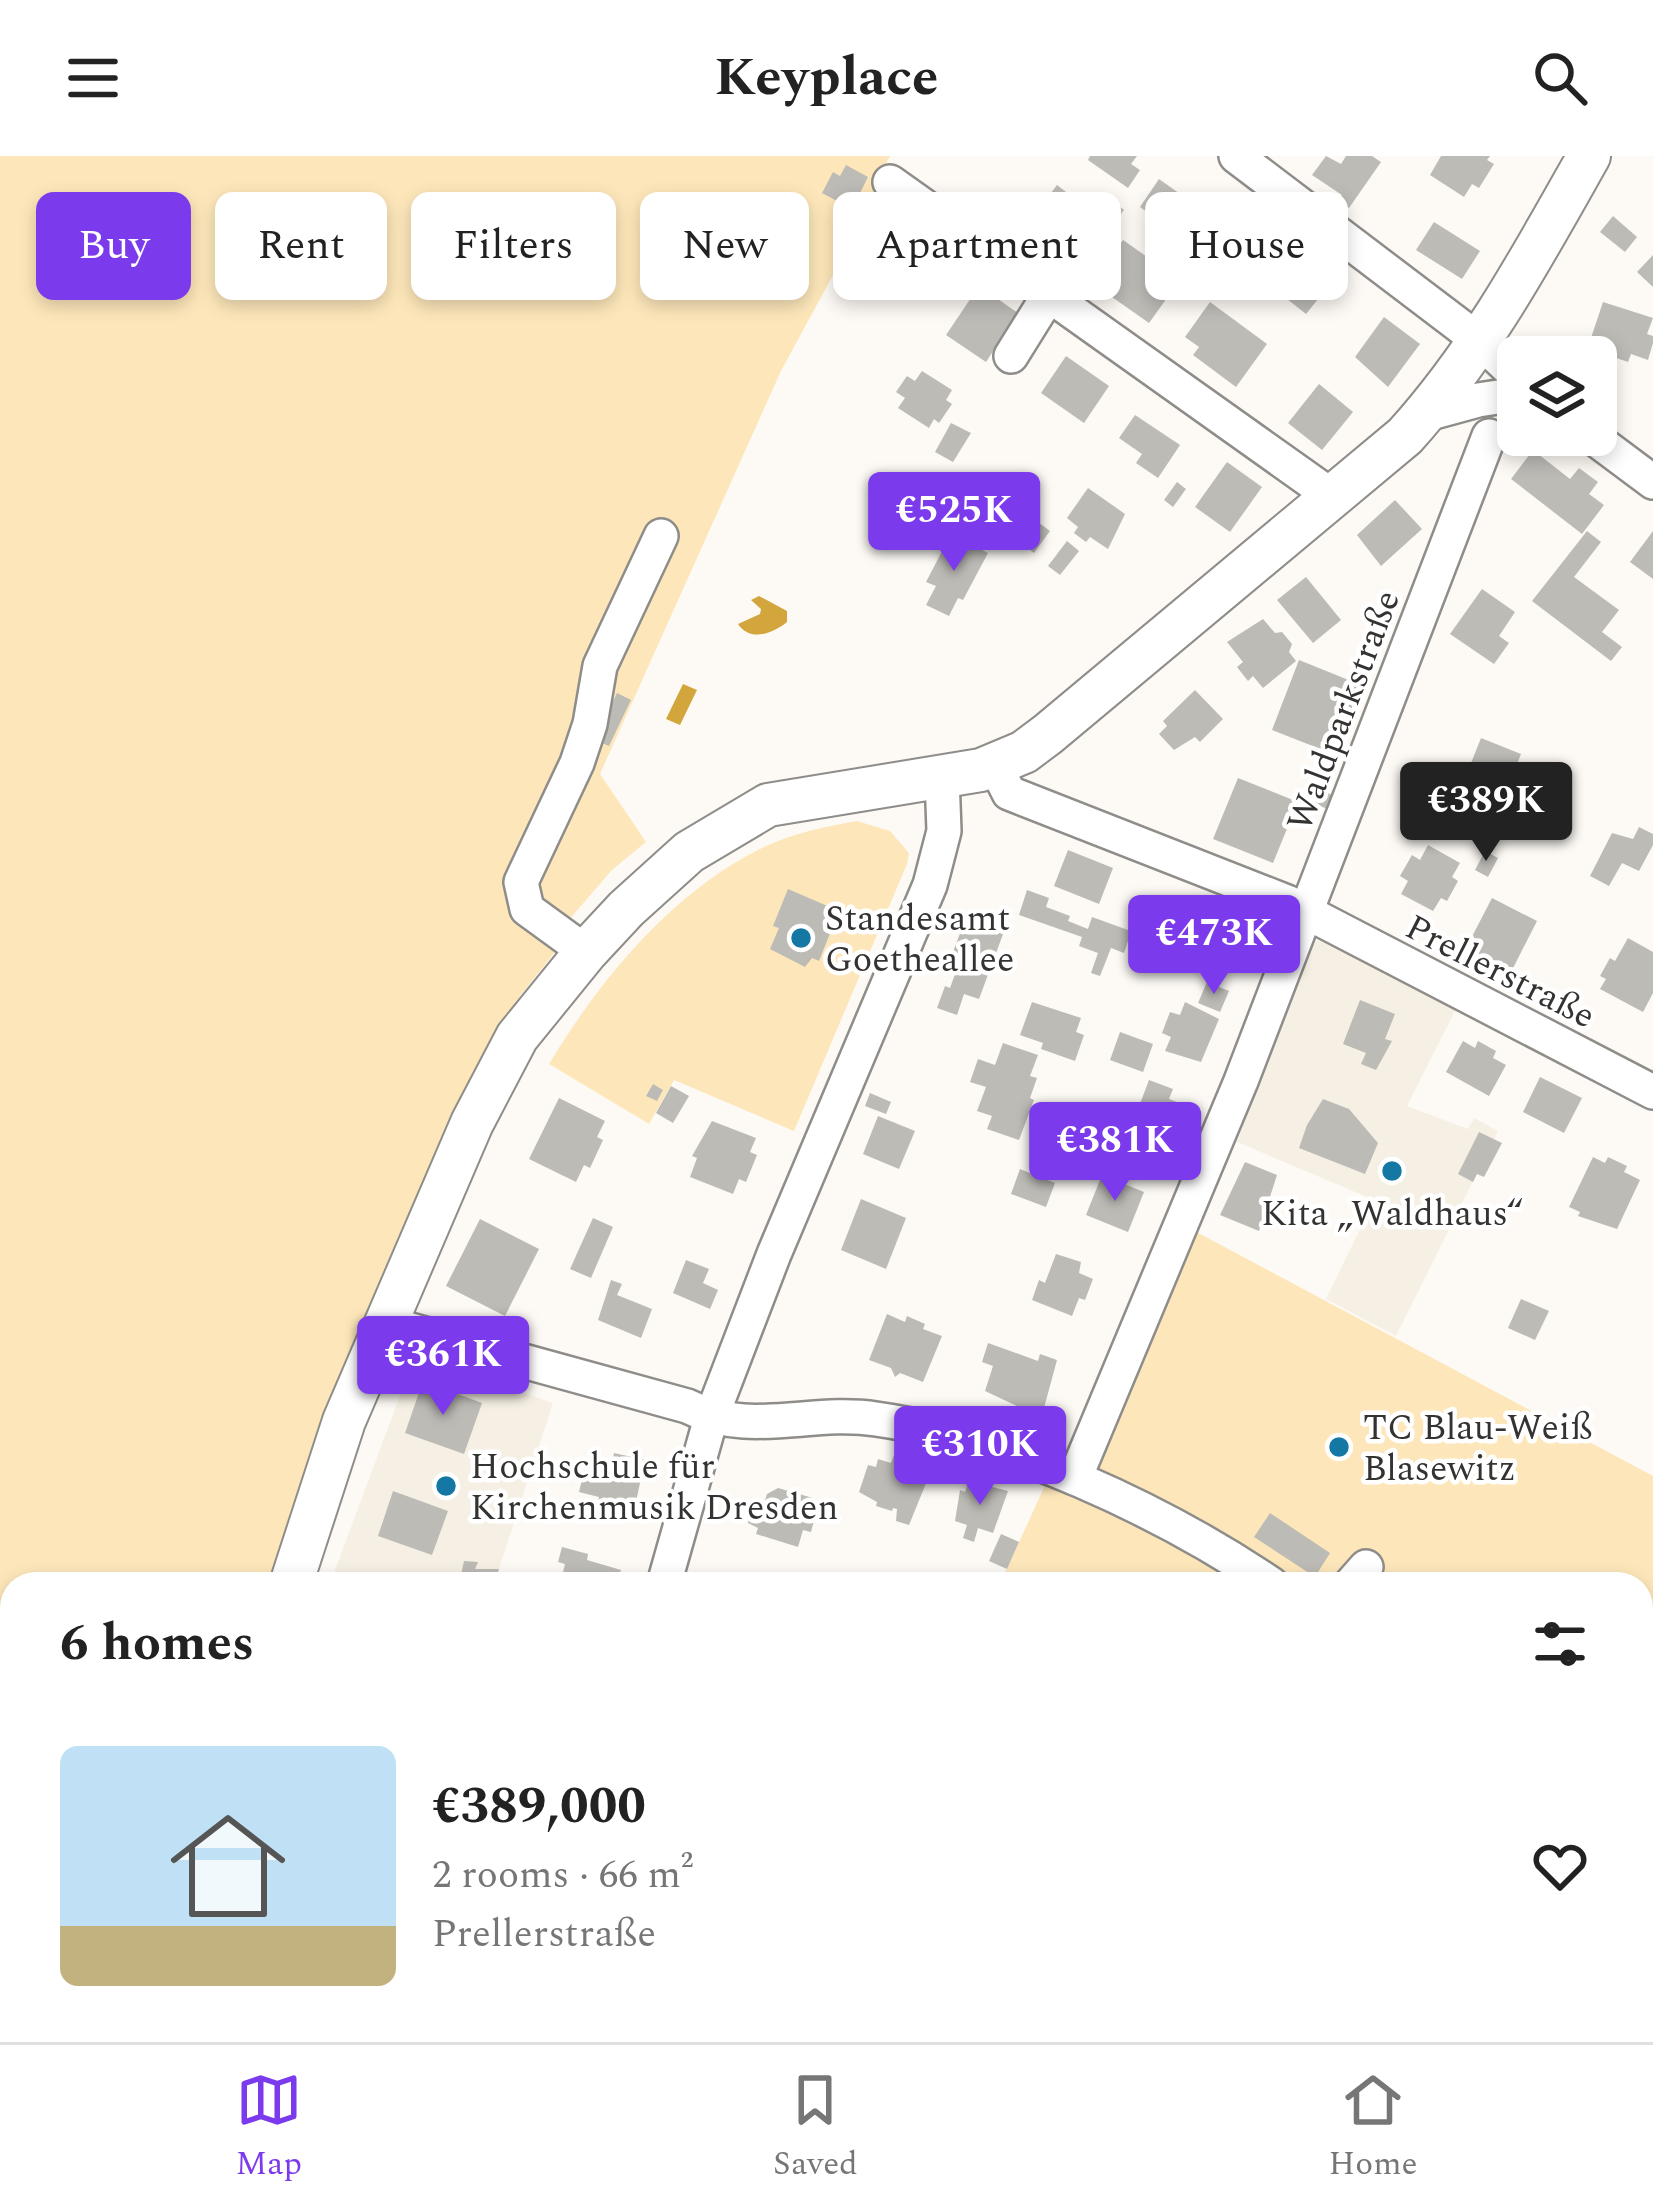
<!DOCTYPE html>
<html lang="en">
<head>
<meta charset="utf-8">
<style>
	body { margin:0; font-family:Spectral,serif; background:#f6f6f6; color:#222; height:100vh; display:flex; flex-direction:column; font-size:45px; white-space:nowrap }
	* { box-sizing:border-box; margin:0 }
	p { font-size:39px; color:#767676 }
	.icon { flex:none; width:66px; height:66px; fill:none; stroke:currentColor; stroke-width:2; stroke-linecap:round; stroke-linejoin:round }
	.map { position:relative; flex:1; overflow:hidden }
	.details { position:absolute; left:0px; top:1416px; width:1653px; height:471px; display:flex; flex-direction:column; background:#fff; border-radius:36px 36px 0 0; box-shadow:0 6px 18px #0003 }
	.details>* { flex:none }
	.hud { position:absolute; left:36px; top:36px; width:1581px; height:108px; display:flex; gap:24px }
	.fabs { position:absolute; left:1497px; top:180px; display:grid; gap:24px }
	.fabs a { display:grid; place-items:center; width:120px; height:120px; border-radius:18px; background:#fff; box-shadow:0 6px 18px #0003; font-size:60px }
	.price { position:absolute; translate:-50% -102px; padding:0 27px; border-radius:12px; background:#7c3aed; color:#fff; font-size:39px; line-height:78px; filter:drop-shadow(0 3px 6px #0008) }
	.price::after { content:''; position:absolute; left:50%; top:72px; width:36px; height:27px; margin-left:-18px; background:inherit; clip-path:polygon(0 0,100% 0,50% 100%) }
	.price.on { background:#222; color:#fff }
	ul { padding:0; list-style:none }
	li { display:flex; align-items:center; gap:36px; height:300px; padding:0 60px }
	li span { display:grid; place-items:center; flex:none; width:336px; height:240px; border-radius:18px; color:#555 }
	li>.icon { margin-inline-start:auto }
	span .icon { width:144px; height:144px; fill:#fffc; stroke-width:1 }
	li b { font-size:51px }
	h2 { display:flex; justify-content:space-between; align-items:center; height:144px; padding:0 60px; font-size:51px }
	.chip { padding:0 42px; border-radius:18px; background:#fff; box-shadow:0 6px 18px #0003; font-size:42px; line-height:108px }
	.chip.on { background:#7c3aed; color:#fff }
	header { display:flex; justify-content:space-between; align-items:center; height:156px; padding:0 60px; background:#fff; font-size:54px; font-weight:700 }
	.tabs { display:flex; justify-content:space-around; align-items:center; height:168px; border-top:3px solid #e0e0e0; background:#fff; font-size:33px; color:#767676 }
	.tabs a { display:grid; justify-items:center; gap:6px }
	.tabs .on { color:#7c3aed }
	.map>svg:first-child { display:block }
	.built { fill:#f6f0e4 }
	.green { fill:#fde7ba }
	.water { fill:#d2a63d }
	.building { fill:#bdbbb6 }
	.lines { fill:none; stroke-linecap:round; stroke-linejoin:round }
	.minor-casing { stroke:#8f8d89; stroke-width:38 }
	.major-casing { stroke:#8f8d89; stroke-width:46 }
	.minor { stroke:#fff; stroke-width:33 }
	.major { stroke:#fff; stroke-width:42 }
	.poi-dot { fill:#1577a4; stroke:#fff; stroke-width:4.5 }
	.labels { text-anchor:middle; stroke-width:9; stroke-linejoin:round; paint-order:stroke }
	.street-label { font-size:36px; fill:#343331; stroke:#fff }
	.poi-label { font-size:36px; fill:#343331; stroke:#fff; text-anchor:start }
</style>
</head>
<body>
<header><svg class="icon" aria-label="menu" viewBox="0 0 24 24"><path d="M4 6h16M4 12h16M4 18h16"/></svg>Keyplace<svg class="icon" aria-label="search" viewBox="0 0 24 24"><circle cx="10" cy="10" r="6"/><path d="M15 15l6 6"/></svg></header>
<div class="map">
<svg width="1653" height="1886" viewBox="0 0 1653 1886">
	<rect width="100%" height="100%" fill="#fdfaf5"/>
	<!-- built -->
	<g class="built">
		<path d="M 1321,784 L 1457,851 L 1407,950 L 1468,973 L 1474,962 L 1498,975 L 1396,1180 L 1326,1143 L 1374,1044 L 1237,986 L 1314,786 Z"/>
		<path d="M 415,1199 L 553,1247 L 494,1428 L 330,1428 Z"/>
		<path d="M 364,1875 L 511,1875 L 508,1886 L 361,1886 Z"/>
	</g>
	<!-- green -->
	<g class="green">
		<path d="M 0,0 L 890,0 L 878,23 L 883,27 L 781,215 L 600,618 L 646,686 L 612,714 L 567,766 L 574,772 L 520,840 L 465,933 L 388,1104 L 317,1281 L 267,1428 L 12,1428 L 12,1875 L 156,1875 L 154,1886 L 0,1886 Z"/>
		<path d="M 857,665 L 890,675 L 909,697 L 907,708 L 794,975 L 674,924 L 649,968 L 549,908 C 599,825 671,737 760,693 C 790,678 823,671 857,665 Z"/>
		<path d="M 1191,1073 L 1653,1320 L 1653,1886 L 812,1886 L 816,1875 L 1641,1875 L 1641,1428 L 1000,1428 L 1046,1327 L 1078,1341 Z"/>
	</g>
	<!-- water -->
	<g class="water">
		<path d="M 759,440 L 787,455 L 787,466 C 772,478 750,486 738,468 L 760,458 L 761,453 L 751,444 Z"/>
		<path d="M 683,528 L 697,534 L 680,569 L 666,563 Z"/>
	</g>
	<!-- building -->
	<g class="building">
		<path d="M 1090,0 L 1137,0 L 1131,8 L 1140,14 L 1128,32 L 1088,4 Z"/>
		<path d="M 1326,0 L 1341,8 L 1346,0 L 1372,0 L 1381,6 L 1349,52 L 1338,44 L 1342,39 L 1312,19 Z"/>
		<path d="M 1441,0 L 1490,0 L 1487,4 L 1494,8 L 1479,32 L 1472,28 L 1464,41 L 1430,19 Z"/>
		<path d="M 846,9 L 868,21 L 852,53 L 822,37 L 833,16 L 840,20 Z"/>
		<path d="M 1159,23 L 1207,57 L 1187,85 L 1140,51 Z"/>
		<path d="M 1057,29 L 1098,61 L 1077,88 L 1062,82 L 1054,94 L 1024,72 Z"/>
		<path d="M 884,33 L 896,40 L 886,57 L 874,50 Z"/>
		<path d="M 1109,42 L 1124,54 L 1114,67 L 1098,55 Z"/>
		<path d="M 1613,60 L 1637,81 L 1625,96 L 1600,76 Z"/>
		<path d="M 1434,66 L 1480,95 L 1462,123 L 1416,94 Z"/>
		<path d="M 1123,84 L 1180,124 L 1149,167 L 1092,127 Z"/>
		<path d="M 1293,87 L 1336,121 L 1306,158 L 1263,124 L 1275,109 L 1268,104 L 1275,96 L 1282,101 Z"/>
		<path d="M 1653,99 L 1653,131 L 1637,116 Z"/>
		<path d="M 979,130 L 1018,157 L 986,206 L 946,179 Z"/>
		<path d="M 1210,146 L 1267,188 L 1236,231 L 1193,199 L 1199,191 L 1185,181 Z"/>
		<path d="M 1603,146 L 1653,162 L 1647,178 L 1653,180 L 1653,187 L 1648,204 L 1631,198 L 1628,206 L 1602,197 L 1605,190 L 1590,185 Z"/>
		<path d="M 1384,161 L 1420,188 L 1388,231 L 1355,201 Z"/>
		<path d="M 1066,200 L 1109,230 L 1084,267 L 1041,237 Z"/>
		<path d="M 922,215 L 952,234 L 946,244 L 952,248 L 939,267 L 934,263 L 929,272 L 898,252 L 905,242 L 896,236 L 907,220 L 915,225 Z"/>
		<path d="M 1319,228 L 1353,256 L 1322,294 L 1288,267 Z"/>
		<path d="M 1135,259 L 1180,289 L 1158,322 L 1136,307 L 1142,298 L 1119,282 Z"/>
		<path d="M 951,267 L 971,277 L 953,306 L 935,296 Z"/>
		<path d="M 1533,294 L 1570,323 L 1579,312 L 1598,326 L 1589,338 L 1604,349 L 1582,378 L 1511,323 Z"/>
		<path d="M 1227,306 L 1262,331 L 1230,376 L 1195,351 Z"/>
		<path d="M 1177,326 L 1186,333 L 1173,351 L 1164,344 Z"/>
		<path d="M 1088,332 L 1125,358 L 1108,393 L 1090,381 L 1086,386 L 1074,377 L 1078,371 L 1067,362 Z"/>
		<path d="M 1395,344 L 1422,373 L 1381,410 L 1357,379 Z"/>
		<path d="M 1027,358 L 1050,375 L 1034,397 L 1011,380 Z"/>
		<path d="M 1587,375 L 1601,386 L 1574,421 L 1619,454 L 1602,476 L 1622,491 L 1611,505 L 1532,445 Z"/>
		<path d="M 1653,375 L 1653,423 L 1630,406 Z"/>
		<path d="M 951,378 L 988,397 L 963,444 L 958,442 L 949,460 L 926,449 L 936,430 L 926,426 Z"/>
		<path d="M 1067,385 L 1079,395 L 1060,419 L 1048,410 Z"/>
		<path d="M 1306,421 L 1341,464 L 1313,487 L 1277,444 Z"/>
		<path d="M 1482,433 L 1515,456 L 1499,480 L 1509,487 L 1494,508 L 1450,478 Z"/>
		<path d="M 1263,463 L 1275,477 L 1282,476 L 1292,488 L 1289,496 L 1296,505 L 1263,532 L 1253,520 L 1248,525 L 1237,511 L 1243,506 L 1227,486 Z"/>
		<path d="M 1299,504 L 1361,529 L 1333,598 L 1272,574 Z"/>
		<path d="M 1195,534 L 1223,563 L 1200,586 L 1195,581 L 1174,594 L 1159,578 L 1167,570 L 1163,565 Z"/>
		<path d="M 617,537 L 631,544 L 609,590 L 595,584 Z"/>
		<path d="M 1481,582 L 1521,598 L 1500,651 L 1460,635 Z"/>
		<path d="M 1238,622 L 1298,646 L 1273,707 L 1213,683 Z"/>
		<path d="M 1319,634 L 1333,639 L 1328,653 L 1314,648 Z"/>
		<path d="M 1419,637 L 1430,642 L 1422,659 L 1411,653 Z"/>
		<path d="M 1639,671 L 1653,678 L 1653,689 L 1639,715 L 1622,707 L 1609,730 L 1590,720 L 1612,677 L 1633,683 Z"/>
		<path d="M 1428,689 L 1460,707 L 1452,721 L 1458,725 L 1447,745 L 1441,742 L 1433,755 L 1401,738 L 1408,725 L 1400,720 L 1412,699 L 1420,704 Z"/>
		<path d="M 1068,694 L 1113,712 L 1099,748 L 1054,730 Z"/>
		<path d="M 1485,695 L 1498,702 L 1488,721 L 1475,714 Z"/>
		<path d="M 788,733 L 839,755 L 819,805 L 812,802 L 805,811 L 770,793 L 779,772 L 773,770 Z"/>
		<path d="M 1027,734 L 1049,742 L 1046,751 L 1070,760 L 1068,765 L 1088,773 L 1092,761 L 1128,774 L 1140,739 L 1171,750 L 1155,795 L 1128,785 L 1124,797 L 1111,792 L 1100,820 L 1091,817 L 1098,797 L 1079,790 L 1082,781 L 1019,759 Z"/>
		<path d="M 1492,742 L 1537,765 L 1510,818 L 1465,794 Z"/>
		<path d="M 1223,752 L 1259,768 L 1255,777 L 1261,780 L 1253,798 L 1247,795 L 1243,806 L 1207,790 L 1212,778 L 1204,775 L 1210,761 L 1218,764 Z"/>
		<path d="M 968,756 L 1006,770 L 979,843 L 964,838 L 957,859 L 937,852 L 945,830 L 950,832 L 959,807 L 950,804 Z"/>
		<path d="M 1628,782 L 1653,796 L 1653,837 L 1643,856 L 1600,833 L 1606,823 L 1600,820 L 1610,802 L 1615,805 Z"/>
		<path d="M 1207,826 L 1229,835 L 1220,856 L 1198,847 Z"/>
		<path d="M 1360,844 L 1395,858 L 1385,883 L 1392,885 L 1376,914 L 1361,908 L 1366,897 L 1343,888 Z"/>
		<path d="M 1032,846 L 1081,862 L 1076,876 L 1084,879 L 1075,905 L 1041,893 L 1043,887 L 1020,879 Z"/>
		<path d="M 1185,846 L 1219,863 L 1201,906 L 1165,895 L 1171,881 L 1162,877 L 1170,856 L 1180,859 Z"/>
		<path d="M 1120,876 L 1153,888 L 1143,916 L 1110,904 Z"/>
		<path d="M 1463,885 L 1475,892 L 1478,885 L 1496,895 L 1493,902 L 1506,909 L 1489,940 L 1446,916 Z"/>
		<path d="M 1003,887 L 1038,899 L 1030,920 L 1037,922 L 1030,942 L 1034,944 L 1019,984 L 987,973 L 992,960 L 977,955 L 986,931 L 970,926 L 978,903 L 995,909 Z"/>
		<path d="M 1540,921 L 1582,942 L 1564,977 L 1523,956 Z"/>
		<path d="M 1149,924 L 1173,933 L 1169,943 L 1182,948 L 1165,991 L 1129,977 Z"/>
		<path d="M 653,928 L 663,934 L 657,945 L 646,940 Z"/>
		<path d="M 671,930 L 689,940 L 673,967 L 656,957 Z"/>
		<path d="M 870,937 L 891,946 L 886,958 L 865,950 Z"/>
		<path d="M 559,942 L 605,965 L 597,981 L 603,984 L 590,1012 L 584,1009 L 576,1026 L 529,1003 Z"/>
		<path d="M 1323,943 L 1349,953 L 1378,987 L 1365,1018 L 1299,992 L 1307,969 Z"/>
		<path d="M 878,960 L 915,975 L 899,1013 L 863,998 Z"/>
		<path d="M 712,965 L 756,982 L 750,996 L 757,999 L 746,1026 L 739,1023 L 733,1038 L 690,1021 L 697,1002 L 692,1000 Z"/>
		<path d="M 1479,976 L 1502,987 L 1484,1021 L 1477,1018 L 1473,1026 L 1458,1018 Z"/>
		<path d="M 1593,1001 L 1605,1007 L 1608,1001 L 1627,1010 L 1624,1016 L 1640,1024 L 1617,1073 L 1578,1060 L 1580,1056 L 1569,1051 Z"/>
		<path d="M 1245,1006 L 1277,1019 L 1259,1075 L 1220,1059 Z"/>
		<path d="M 1020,1013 L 1055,1027 L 1046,1051 L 1011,1038 Z"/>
		<path d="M 1102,1019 L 1144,1036 L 1128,1076 L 1086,1059 Z"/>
		<path d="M 861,1043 L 906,1062 L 886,1113 L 841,1094 Z"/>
		<path d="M 593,1062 L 613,1071 L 591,1122 L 570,1113 Z"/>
		<path d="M 480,1063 L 539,1093 L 505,1160 L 446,1130 Z"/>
		<path d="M 1056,1098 L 1081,1106 L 1079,1117 L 1093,1123 L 1085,1144 L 1079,1142 L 1072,1160 L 1032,1144 L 1039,1124 L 1045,1127 Z"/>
		<path d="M 686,1104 L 709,1113 L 703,1127 L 718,1134 L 710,1153 L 673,1137 Z"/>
		<path d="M 611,1124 L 622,1128 L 617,1139 L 652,1153 L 641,1182 L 598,1164 Z"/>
		<path d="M 1521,1143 L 1549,1155 L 1535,1184 L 1508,1172 Z"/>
		<path d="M 887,1158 L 905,1166 L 907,1160 L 925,1168 L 923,1173 L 942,1180 L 923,1226 L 900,1217 L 895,1221 L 891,1212 L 869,1204 Z"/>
		<path d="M 988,1187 L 1038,1205 L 1040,1198 L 1057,1204 L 1044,1252 L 1040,1251 L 1038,1256 L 1019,1251 L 985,1235 L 993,1210 L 982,1206 Z"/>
		<path d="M 423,1225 L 482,1247 L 464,1298 L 405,1277 Z"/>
		<path d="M 614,1297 L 645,1304 L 632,1364 L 596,1356 L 599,1341 L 579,1336 L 587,1303 L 612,1309 Z"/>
		<path d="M 894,1299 L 931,1315 L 909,1369 L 896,1365 L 897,1353 L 893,1352 L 892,1355 L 876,1350 L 877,1346 L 859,1336 L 868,1309 L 876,1311 L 878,1303 L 891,1307 Z"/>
		<path d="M 969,1325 L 1008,1335 L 993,1377 L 978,1372 L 974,1386 L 963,1382 L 967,1369 L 955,1365 L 960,1334 L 965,1336 Z"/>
		<path d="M 778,1332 L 813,1342 L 810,1351 L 817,1353 L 811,1376 L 803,1374 L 798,1391 L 756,1378 L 758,1372 L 748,1367 L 749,1357 L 761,1357 L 767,1338 Z"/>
		<path d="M 393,1335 L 448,1355 L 432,1399 L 378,1380 Z"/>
		<path d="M 1270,1357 L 1330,1397 L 1315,1421 L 1254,1381 Z"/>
		<path d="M 1001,1378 L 1019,1386 L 1007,1413 L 989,1405 Z"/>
		<path d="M 562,1391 L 588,1398 L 587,1404 L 621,1414 L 617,1428 L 560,1428 L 565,1408 L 558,1406 Z"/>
		<path d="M 464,1405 L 478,1406 L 475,1413 L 499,1413 L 494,1428 L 459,1428 Z"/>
		<path d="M 360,1416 L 392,1428 L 356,1428 Z"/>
		<path d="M 1642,1736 L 1653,1741 L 1653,1781 L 1641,1776 Z"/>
		<path d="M 1641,1802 L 1645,1802 L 1649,1826 L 1641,1827 Z"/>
		<path d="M 407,1875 L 448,1875 L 446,1886 L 405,1886 Z"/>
		<path d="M 1358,1875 L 1388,1875 L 1387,1883 Z"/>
	</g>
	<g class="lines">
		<defs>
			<g id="minor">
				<path d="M 1236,0 L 1481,186 L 1518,221"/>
				<path d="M 890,26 L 1333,341"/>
				<path d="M 1011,200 L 1049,139"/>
				<path d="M 1423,259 L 1478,244 L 1518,238"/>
				<path d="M 1590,279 L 1653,326"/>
				<path d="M 995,609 L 1009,637 L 1287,746 L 1653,936"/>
				<path d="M 586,796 L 527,753 L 521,726 L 577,607 L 590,568 L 600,510 L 661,380"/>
				<path d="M 385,1167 L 687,1250 C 750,1282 809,1253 876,1263 C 1005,1281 1163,1355 1271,1428"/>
				<path d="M 1075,1322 L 1241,925 L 1489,280"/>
				<path d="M 664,1428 L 711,1262 L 774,1098 L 930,729 L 944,675 L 942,621"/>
				<path d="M 1351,1428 L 1366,1411"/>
				<path d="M 1641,1681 L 1653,1685"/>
				<path d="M 536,1886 L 539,1875"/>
			</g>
			<g id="major">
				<path d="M 291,1428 L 344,1265 L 472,967 L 517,881 L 586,796 L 626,753 L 689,696 L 768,649 L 981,614 L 1024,596 L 1048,578 L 1405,280 C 1481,196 1533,99 1589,0"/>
				<path d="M 176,1886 L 178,1875"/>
			</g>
		</defs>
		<!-- minor casing -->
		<use href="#minor" class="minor-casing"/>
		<!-- major casing -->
		<use href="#major" class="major-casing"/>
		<!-- minor -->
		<use href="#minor" class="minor"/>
		<!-- major -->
		<use href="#major" class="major"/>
	</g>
	<!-- markers -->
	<g class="poi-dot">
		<circle cx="801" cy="782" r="12"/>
		<circle cx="1392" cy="1015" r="12"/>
		<circle cx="1339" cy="1291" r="12"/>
		<circle cx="446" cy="1330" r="12"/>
	</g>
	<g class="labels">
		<!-- street labels -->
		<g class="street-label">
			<text transform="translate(1342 554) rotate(-69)" y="13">Waldparkstraße</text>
			<text transform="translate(1501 814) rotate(27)" y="13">Prellerstraße</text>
		</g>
		<!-- poi labels -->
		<g class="poi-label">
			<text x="825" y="774">Standesamt<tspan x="825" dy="41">Goetheallee</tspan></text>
			<text x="1392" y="1069" text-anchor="middle">Kita „Waldhaus“</text>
			<text x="1363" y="1283">TC Blau-Weiß<tspan x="1363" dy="41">Blasewitz</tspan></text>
			<text x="470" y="1322">Hochschule für<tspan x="470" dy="41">Kirchenmusik Dresden</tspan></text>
		</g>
	</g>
</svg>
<div class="fabs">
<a><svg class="icon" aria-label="layers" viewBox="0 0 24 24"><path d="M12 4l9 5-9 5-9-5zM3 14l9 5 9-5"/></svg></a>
</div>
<b class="price" style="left:954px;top:418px">€525K</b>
<b class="price on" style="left:1486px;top:708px">€389K</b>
<b class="price" style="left:1214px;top:841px">€473K</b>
<b class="price" style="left:1115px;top:1048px">€381K</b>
<b class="price" style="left:443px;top:1262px">€361K</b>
<b class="price" style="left:980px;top:1352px">€310K</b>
<div class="hud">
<a class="chip on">Buy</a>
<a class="chip">Rent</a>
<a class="chip">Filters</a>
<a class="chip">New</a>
<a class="chip">Apartment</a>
<a class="chip">House</a>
</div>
<section class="details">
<h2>6 homes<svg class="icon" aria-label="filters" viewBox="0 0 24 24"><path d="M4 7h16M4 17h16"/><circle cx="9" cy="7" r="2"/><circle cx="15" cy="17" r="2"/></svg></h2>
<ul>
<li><span style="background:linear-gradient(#bfe0f5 75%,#c2b280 0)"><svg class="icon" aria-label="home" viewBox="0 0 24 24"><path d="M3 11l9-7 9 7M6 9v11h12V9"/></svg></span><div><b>€389,000</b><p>2 rooms · 66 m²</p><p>Prellerstraße</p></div><svg class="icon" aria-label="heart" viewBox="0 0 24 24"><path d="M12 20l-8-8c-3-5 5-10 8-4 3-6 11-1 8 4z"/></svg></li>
</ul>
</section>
</div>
<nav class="tabs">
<a class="on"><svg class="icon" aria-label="map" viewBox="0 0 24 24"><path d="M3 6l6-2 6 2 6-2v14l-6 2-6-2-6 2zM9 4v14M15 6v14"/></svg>Map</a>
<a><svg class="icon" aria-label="saved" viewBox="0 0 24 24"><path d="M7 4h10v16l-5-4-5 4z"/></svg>Saved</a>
<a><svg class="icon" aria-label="home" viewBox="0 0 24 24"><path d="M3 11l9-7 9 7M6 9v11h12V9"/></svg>Home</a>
</nav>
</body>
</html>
